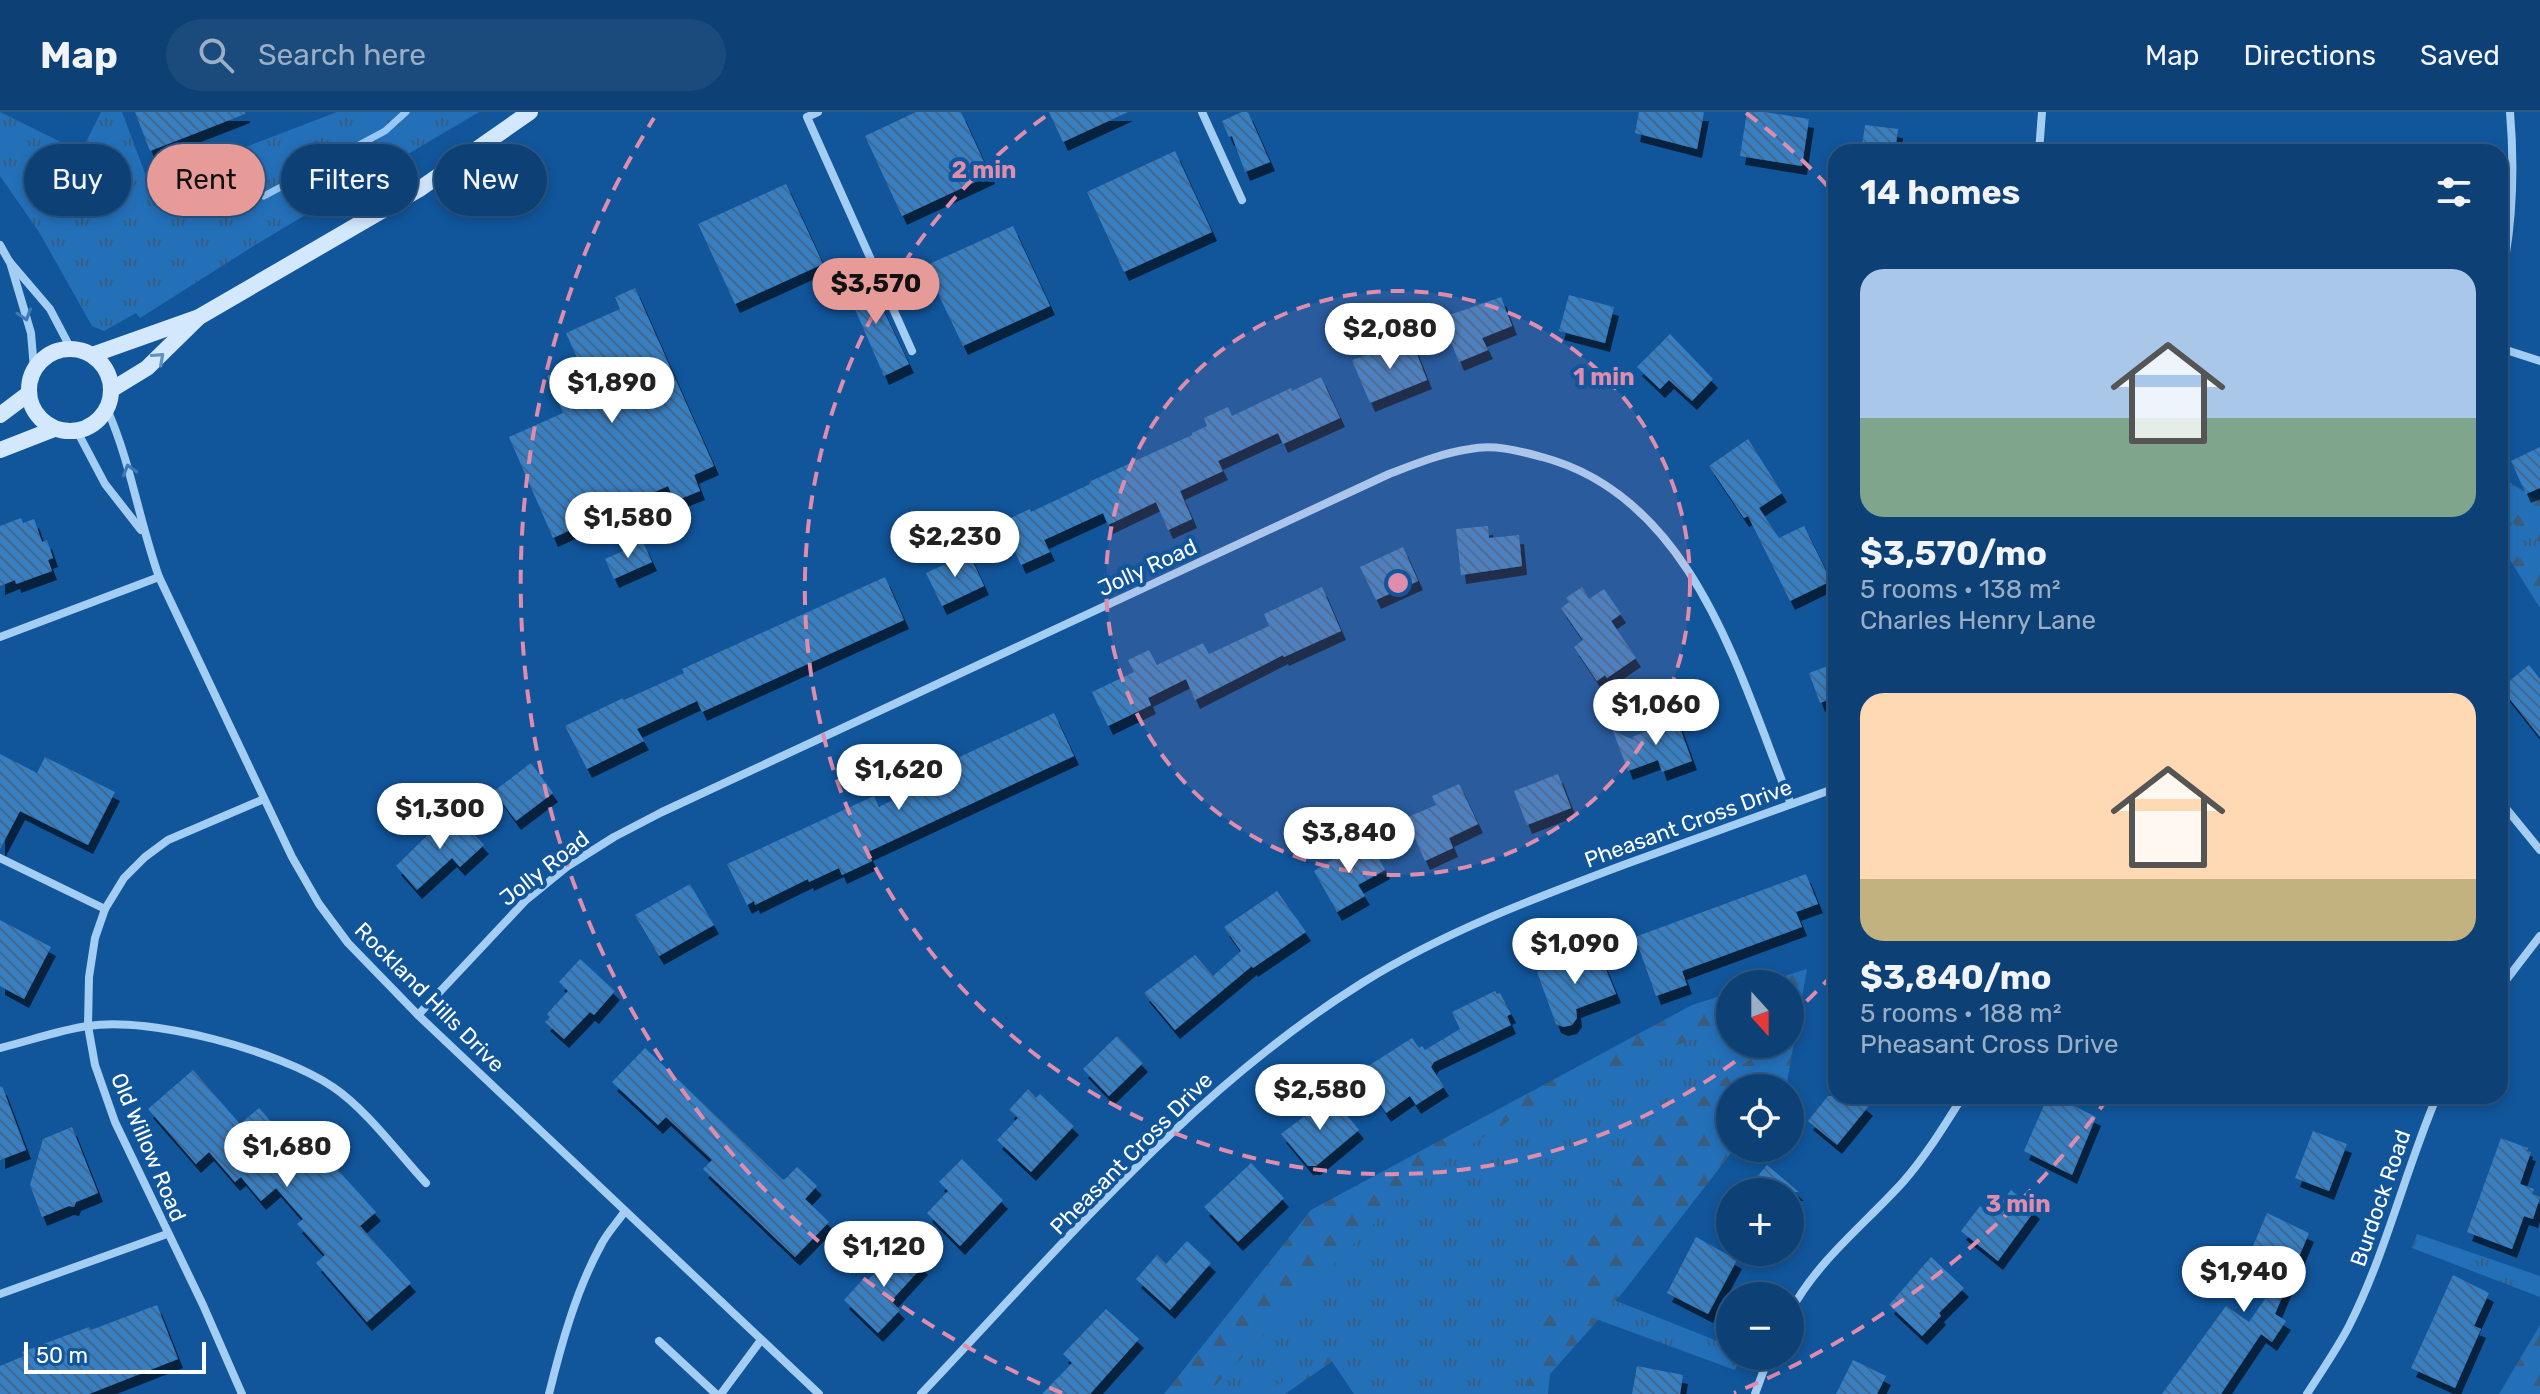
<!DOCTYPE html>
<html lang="en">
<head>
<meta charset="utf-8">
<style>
	body { margin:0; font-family:Rubik,sans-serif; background:#1b4b7c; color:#f1f3f6; height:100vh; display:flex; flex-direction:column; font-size:30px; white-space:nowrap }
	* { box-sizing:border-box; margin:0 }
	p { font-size:26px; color:#9aafc5 }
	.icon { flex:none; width:44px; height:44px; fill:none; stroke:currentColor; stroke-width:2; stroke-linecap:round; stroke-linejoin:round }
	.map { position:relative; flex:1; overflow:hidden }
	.panel { position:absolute; left:1828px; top:32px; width:680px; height:960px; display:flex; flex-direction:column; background:#0d4074; border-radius:24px; box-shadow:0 4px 12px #0003,0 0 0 2px #2d5986 }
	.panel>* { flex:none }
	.banner { position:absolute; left:24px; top:32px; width:760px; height:72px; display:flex; gap:16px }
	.needle { width:52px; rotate:159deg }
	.fabs { position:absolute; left:1716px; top:858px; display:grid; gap:16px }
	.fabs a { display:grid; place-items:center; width:88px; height:88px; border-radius:50%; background:#0d4074; box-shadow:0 4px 12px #0003,0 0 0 2px #2d5986; font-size:40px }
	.scale { position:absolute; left:24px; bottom:20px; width:182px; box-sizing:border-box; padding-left:8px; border:4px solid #fff; border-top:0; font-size:22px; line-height:28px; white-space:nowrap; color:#fff; -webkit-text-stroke:6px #11559b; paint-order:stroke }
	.price { position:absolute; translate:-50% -68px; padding:0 18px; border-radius:28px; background:#fff; color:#222; font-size:26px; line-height:52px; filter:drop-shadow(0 2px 4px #0008) }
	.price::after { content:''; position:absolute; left:50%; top:48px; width:24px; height:18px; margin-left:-12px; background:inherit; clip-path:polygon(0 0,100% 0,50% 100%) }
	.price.active { background:#e69b98; color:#111 }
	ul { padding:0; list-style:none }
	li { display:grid; align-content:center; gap:16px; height:424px; padding:0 32px }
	li span { display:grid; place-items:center; height:248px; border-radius:24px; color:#555 }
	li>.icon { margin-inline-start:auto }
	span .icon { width:144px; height:144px; fill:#fffc; stroke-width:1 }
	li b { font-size:34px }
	h2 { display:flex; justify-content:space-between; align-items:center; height:96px; padding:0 32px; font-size:34px }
	.tag { padding:0 28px; border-radius:36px; background:#0d4074; box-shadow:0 4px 12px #0003,0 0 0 2px #2d5986; font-size:28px; line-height:72px }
	.tag.active { background:#e69b98; color:#111 }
	header { display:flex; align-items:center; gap:48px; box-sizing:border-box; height:112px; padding:0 40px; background:#0d4074; border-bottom:2px solid #2d5986 }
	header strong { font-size:38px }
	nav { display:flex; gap:44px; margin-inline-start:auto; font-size:28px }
	.search { width:560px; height:72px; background:#1b4b7c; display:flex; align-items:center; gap:20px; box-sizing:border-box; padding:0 28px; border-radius:44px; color:#9aafc5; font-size:30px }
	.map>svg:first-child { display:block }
	.forest { fill:url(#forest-firs) }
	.park { fill:url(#park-tufts) }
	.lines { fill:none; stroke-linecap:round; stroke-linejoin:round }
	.stream { stroke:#96c9f8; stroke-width:7 }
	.building { fill:url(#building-back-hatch); filter:url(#shadow) }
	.street { stroke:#a4cdf4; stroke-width:8 }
	.secondary { stroke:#d4e8fd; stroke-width:16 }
	.oneway { stroke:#3d79b6 }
	.oneway2 { stroke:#5f90c2 }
	.ring { fill:none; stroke:#e08cad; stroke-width:4; stroke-dasharray:14 10 }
	.labels { text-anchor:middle; stroke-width:8; stroke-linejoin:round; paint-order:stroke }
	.street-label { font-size:22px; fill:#fff; stroke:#11559b }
	.centre { fill:#e08cad; stroke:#11559b; stroke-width:4 }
	.ring-label { font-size:24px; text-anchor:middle; font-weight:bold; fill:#e08cad; stroke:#11559b; stroke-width:8; stroke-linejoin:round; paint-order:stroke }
</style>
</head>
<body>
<header>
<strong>Map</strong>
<div class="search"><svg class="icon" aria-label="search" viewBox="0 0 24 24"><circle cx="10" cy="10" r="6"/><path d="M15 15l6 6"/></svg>Search here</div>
<nav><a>Map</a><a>Directions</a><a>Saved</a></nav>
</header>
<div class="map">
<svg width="2540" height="1282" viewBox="0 0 2540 1282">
	<defs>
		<pattern id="forest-firs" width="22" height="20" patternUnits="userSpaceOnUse" patternTransform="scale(2)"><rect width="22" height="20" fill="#2370b9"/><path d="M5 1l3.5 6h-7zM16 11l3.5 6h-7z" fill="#3a5c7d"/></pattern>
		<pattern id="park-tufts" width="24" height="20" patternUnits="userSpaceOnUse" patternTransform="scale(2)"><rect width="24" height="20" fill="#2370b9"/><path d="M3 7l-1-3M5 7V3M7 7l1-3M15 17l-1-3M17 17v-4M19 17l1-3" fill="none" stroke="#3a5c7d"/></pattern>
		<pattern id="building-back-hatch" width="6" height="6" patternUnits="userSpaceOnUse" patternTransform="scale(2)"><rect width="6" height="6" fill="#397fc2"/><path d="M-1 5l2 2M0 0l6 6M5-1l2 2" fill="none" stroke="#42688d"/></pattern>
		<filter id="shadow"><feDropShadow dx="5" dy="9" stdDeviation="0" flood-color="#0009"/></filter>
	</defs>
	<rect width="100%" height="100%" fill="#11559b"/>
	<!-- forest -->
	<g class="forest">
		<path d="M 2500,364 L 2540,390 L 2540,496 L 2500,432 Z"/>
		<path d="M 1807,857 L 1787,970 L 1782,976 L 1730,976 L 1730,1036 L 1735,1036 L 1624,1179 L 1550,1262 L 1548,1282 L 1428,1282 L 1385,1213 L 1285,1282 L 1164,1282 L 1311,1098 L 1692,893 L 1730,881 L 1730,932 L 1790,932 L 1790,872 L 1760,872 Z"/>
		<path d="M 2540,1213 L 2540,1282 L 2499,1282 Z"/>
	</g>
	<!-- park -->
	<g class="park">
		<path d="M 0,0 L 81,40 L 101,0 L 122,0 L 149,72 L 337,0 L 479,0 L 260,130 L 140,206 L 136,201 L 104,219 L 92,214 L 39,120 L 0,64 Z"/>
		<path d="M 2500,402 L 2540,430 L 2540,461 L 2500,432 Z"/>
		<path d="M 1730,914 L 1730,932 L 1771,932 L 1726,965 L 1632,1047 L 1556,1165 L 1730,1234 L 1730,1244 L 1741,1244 L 1735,1258 L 1544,1188 L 1526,1282 L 1354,1282 L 1329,1245 L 1260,1282 L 1207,1282 L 1414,1070 L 1563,974 Z"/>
		<path d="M 2417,1122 L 2540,1164 L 2540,1185 L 2412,1136 Z"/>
	</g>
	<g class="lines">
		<!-- stream -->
		<path class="stream" d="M 264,84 L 385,19 L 406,0"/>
	</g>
	<!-- building -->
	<g class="building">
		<path d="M 135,0 L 245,0 L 245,2 L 150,39 Z"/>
		<path d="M 916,0 L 961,0 L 990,63 L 902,104 L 865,24 Z"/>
		<path d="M 1049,0 L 1128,0 L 1063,30 Z"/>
		<path d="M 1242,0 L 1248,0 L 1270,50 L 1245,60 L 1232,24 L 1229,25 L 1222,9 Z"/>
		<path d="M 1639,0 L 1704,0 L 1697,37 L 1635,21 Z"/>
		<path d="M 1747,0 L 1765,0 L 1809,7 L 1802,54 L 1740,44 Z"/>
		<path d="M 1865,13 L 1898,17 L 1895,40 L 1861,40 Z"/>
		<path d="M 1175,39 L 1212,120 L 1124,160 L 1087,80 Z"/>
		<path d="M 786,72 L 823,152 L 735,192 L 698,112 Z"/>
		<path d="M 1013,114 L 1050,194 L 963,234 L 925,154 Z"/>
		<path d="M 866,162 L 909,252 L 884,264 L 844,172 Z"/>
		<path d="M 635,176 L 714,354 L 694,363 L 700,379 L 675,389 L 668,374 L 553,426 L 509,325 L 563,301 L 547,264 L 579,250 L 566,221 L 620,197 L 615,185 Z"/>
		<path d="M 1569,183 L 1614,195 L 1605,231 L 1559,219 Z"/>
		<path d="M 1501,185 L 1512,214 L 1482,226 L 1488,238 L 1459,250 L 1441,206 Z"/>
		<path d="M 1670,222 L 1713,267 L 1692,289 L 1669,268 L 1660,277 L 1637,255 Z"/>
		<path d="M 1411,227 L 1427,268 L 1370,291 L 1352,248 Z"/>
		<path d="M 1321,265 L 1340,306 L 1283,332 L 1278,321 L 1218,349 L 1223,359 L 1180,379 L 1192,407 L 1168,418 L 1156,390 L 1108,413 L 1103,401 L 1044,428 L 1050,440 L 1021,453 L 1002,410 L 1030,397 L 1031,400 L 1090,372 L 1089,370 L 1192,323 L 1192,321 L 1207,314 L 1204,306 L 1228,295 L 1232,304 L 1291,276 L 1292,279 Z"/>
		<path d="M 1748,327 L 1782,381 L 1759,396 L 1779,426 L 1804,414 L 1831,469 L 1790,489 L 1748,404 L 1744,406 L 1709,354 Z"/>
		<path d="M 2540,335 L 2540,376 L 2526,382 L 2511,349 Z"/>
		<path d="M 21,406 L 23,411 L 34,407 L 42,430 L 47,428 L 53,446 L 48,448 L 52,459 L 16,472 L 15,468 L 0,474 L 0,414 Z"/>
		<path d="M 1488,414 L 1489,426 L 1519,423 L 1522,454 L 1461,463 L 1456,417 Z"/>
		<path d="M 643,430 L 652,450 L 614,467 L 605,447 Z"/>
		<path d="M 1403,435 L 1418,469 L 1376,488 L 1360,455 Z"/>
		<path d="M 969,441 L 984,474 L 942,494 L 926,461 Z"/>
		<path d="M 885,465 L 904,508 L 702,600 L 697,589 L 637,617 L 644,629 L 587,657 L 565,614 L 623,586 L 624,588 L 684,561 L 682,557 Z"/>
		<path d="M 1322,475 L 1341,519 L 1284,545 L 1283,543 L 1195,588 L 1186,567 L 1148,586 L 1151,593 L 1108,614 L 1092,580 L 1134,560 L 1128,548 L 1149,538 L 1157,553 L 1203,531 L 1209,542 L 1269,514 L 1264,502 Z"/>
		<path d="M 1582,475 L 1589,487 L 1604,477 L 1621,502 L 1611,509 L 1636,546 L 1607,566 L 1605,563 L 1597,569 L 1574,535 L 1583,528 L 1561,496 L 1569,490 L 1566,486 Z"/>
		<path d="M 1836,551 L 1836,585 L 1820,591 L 1809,561 Z"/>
		<path d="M 2529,553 L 2540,567 L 2540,625 L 2501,576 Z"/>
		<path d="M 1054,601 L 1074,644 L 868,740 L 872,749 L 842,763 L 839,756 L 809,770 L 808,767 L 755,793 L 754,789 L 747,793 L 727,752 L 874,684 L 879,695 L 912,678 L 908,669 Z"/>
		<path d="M 1676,605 L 1692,649 L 1662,660 L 1658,648 L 1628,659 L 1613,619 L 1634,628 L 1632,625 L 1647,619 L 1646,616 Z"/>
		<path d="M 0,642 L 37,661 L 45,645 L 115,680 L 88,733 L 20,699 L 0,737 Z"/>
		<path d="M 531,651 L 553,681 L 516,709 L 494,679 Z"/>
		<path d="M 1558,662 L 1571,696 L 1527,713 L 1514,679 Z"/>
		<path d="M 1459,672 L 1478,712 L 1449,726 L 1453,736 L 1425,749 L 1406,706 L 1436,693 L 1432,684 Z"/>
		<path d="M 452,699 L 484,733 L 460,755 L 452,746 L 417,778 L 396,754 Z"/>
		<path d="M 1370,730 L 1385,758 L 1358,773 L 1365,784 L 1337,800 L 1314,759 L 1351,737 Z"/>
		<path d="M 1806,762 L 1818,792 L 1796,800 L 1802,815 L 1682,859 L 1687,873 L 1656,884 L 1635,825 Z"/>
		<path d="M 690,772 L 714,813 L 659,844 L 635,803 Z"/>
		<path d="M 1277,779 L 1306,820 L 1253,856 L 1252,854 L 1175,918 L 1144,881 L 1195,843 L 1213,864 L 1241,839 L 1224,815 Z"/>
		<path d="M 0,808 L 51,835 L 24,887 L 0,874 Z"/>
		<path d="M 1598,838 L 1616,882 L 1576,897 L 1577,906 L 1572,913 L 1563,915 L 1556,912 L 1537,860 Z"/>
		<path d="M 580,847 L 615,879 L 594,903 L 590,900 L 564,927 L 545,910 L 550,905 L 547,902 L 568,879 L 559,870 Z"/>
		<path d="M 1495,879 L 1497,882 L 1500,881 L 1511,902 L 1507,904 L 1511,913 L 1434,950 L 1431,955 L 1444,975 L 1416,993 L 1410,984 L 1386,1001 L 1359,960 L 1412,926 L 1419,936 L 1422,934 L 1425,938 L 1460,917 L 1452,900 Z"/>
		<path d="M 1117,924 L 1143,951 L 1109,984 L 1083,957 Z"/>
		<path d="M 645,936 L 782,1067 L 784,1068 L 797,1055 L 817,1074 L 805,1087 L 829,1110 L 795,1145 L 703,1057 L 712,1048 L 666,1005 L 658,1013 L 612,970 Z"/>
		<path d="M 193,958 L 240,1012 L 259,996 L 313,1058 L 327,1046 L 376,1100 L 360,1114 L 411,1171 L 367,1210 L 316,1151 L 325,1143 L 297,1112 L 303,1107 L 276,1076 L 261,1089 L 241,1065 L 235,1070 L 209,1040 L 196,1052 L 148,997 Z"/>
		<path d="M 2,974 L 26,1038 L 0,1048 L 0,975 Z"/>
		<path d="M 1028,977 L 1036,986 L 1040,982 L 1074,1014 L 1031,1060 L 997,1028 L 1018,1006 L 1009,998 Z"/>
		<path d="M 1331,984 L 1359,1018 L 1316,1054 L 1308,1054 L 1281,1022 Z"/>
		<path d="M 1828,984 L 1855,984 L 1868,995 L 1837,1033 L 1808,1009 Z"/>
		<path d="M 2048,984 L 2055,984 L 2096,1005 L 2072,1063 L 2024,1039 Z"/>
		<path d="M 72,1015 L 98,1081 L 76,1090 L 74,1095 L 69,1094 L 42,1105 L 30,1073 L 43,1027 Z"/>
		<path d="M 2313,1019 L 2347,1032 L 2329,1079 L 2295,1066 Z"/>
		<path d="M 2501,1026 L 2528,1036 L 2527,1039 L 2531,1040 L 2520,1072 L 2534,1077 L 2532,1082 L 2540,1085 L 2533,1107 L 2524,1104 L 2512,1137 L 2467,1120 Z"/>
		<path d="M 962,1047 L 1003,1088 L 960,1134 L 927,1101 L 948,1079 L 939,1070 Z"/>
		<path d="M 1251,1051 L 1284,1086 L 1238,1130 L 1204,1095 Z"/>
		<path d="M 1767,1053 L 1799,1080 L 1744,1080 Z"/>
		<path d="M 2011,1078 L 2035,1098 L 1998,1149 L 1961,1119 L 1980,1094 L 1991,1103 Z"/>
		<path d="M 2267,1101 L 2309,1121 L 2275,1202 L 2286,1209 L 2272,1230 L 2261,1222 L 2221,1282 L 2162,1282 L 2226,1194 L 2249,1210 L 2274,1174 L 2242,1160 Z"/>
		<path d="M 1696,1125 L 1737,1148 L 1708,1202 L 1667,1181 Z"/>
		<path d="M 1187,1129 L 1211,1151 L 1170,1198 L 1136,1167 L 1157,1143 L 1166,1152 Z"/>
		<path d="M 900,1133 L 923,1154 L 891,1189 L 900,1198 L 878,1221 L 844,1188 L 865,1165 L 868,1168 Z"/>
		<path d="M 1931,1145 L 1964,1176 L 1939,1201 L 1941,1204 L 1922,1224 L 1889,1193 Z"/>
		<path d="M 2453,1163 L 2489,1181 L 2474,1214 L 2481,1217 L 2455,1276 L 2411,1256 Z"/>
		<path d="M 157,1193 L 178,1247 L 89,1282 L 0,1282 L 0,1254 L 24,1244 L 22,1240 L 89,1215 L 91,1218 Z"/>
		<path d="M 1106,1197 L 1139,1227 L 1090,1282 L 1042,1282 L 1072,1251 L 1063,1242 Z"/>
		<path d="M 1853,1248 L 1886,1264 L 1877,1282 L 1836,1282 Z"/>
		<path d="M 1637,1254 L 1683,1263 L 1680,1282 L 1632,1282 Z"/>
	</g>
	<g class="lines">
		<!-- street -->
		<g class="street">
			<path d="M 818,0 L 807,5 L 912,239"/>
			<path d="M 1202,0 L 1242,88"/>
			<path d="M 2039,40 L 2042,0"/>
			<path d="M 0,133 L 9,149 L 50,197 L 71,237"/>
			<path d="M 10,150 L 31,221 L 34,257"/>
			<path d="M 2500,173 C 2513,115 2515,59 2510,0"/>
			<path d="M 2500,236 L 2540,249"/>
			<path d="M 107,297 C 131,351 139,409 159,465 L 292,745 L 319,792 L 348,831 L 418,903 L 819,1282"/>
			<path d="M 77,319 L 105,372 L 141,418"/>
			<path d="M 0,525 L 159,465"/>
			<path d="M 2500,689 L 2540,738"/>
			<path d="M 0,746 L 105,797"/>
			<path d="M 2500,876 L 2540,824"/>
			<path d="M 418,903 L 525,789 L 568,754 L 614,725 L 662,700 L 1389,362 C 1415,352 1442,341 1470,337 C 1494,332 1519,339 1542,345 C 1694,385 1739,563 1791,692"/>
			<path d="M 0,936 C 29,929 59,918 88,914 C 151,904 280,939 333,975 C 367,998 398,1041 426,1071"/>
			<path d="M 0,1182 L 167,1122"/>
			<path d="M 1790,1200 C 1818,1148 1864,1113 1903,1070 C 1926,1044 1944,1014 1963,984"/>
			<path d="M 659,1229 L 716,1282"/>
			<path d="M 242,1282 L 203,1193 L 115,1010 L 95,953 L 88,914 L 89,865 L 95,826 L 105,797 L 124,766 L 145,745 L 168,728 L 264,687"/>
			<path d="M 549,1282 C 561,1233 576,1179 600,1135 C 606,1122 617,1111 625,1099"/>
			<path d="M 721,1282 L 761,1228"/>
			<path d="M 921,1282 C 1059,1137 1191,978 1362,871 C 1444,820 1535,786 1626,752 C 1696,727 1766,701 1836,676"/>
			<path d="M 1755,1282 L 1769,1244"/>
			<path d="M 2307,1282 C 2321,1260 2337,1237 2349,1214 C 2386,1141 2405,1059 2437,984"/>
		</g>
		<!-- secondary -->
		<g class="secondary">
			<circle cx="70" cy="278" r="41"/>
			<path d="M 92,243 L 199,205 L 421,76 L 530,0"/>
			<path d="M 111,278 L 147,256 L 198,206"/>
			<path d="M 0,303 L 28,282"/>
			<path d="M 0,338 L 54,317"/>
		</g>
	</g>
	<!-- one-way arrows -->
	<defs><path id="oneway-chevron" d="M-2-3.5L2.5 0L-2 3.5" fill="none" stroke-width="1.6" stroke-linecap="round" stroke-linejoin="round" transform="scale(2)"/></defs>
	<g class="oneway">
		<use href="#oneway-chevron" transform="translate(25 203) rotate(72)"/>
		<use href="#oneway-chevron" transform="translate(129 358) rotate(-106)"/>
	</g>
	<use class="oneway2" href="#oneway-chevron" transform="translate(159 246) rotate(-42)"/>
	<!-- distance rings -->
	<circle cx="1398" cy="471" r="292" fill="#e08cad" fill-opacity=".12"/>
	<g class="ring">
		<circle cx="1398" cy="471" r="292"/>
		<path d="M1833 862A585 585 0 0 1 1793 902M1754 935A585 585 0 1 1 1050 1M1746 1A585 585 0 0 1 1833 80"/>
		<path d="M2108 986A877 877 0 0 1 1734 1281M1062 1281A877 877 0 0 1 654 6"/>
	</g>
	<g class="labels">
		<!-- street labels -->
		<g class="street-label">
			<text transform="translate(1147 455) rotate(-25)" y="8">Jolly Road</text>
			<text transform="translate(1688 711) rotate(-20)" y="8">Pheasant Cross Drive</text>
			<text transform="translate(544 756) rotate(-38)" y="8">Jolly Road</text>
			<text transform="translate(430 885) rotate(45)" y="8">Rockland Hills Drive</text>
			<text transform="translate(149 1035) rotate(67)" y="8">Old Willow Road</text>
			<text transform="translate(1131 1041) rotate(-45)" y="8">Pheasant Cross Drive</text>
			<text transform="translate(2380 1086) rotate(-71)" y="8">Burdock Road</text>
		</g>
	</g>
	<circle cx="1398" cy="471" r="12" class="centre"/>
	<g class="ring-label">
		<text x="984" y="66">2 min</text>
		<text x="1604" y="273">1 min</text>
		<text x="2018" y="1100">3 min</text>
	</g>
</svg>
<div class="fabs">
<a><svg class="needle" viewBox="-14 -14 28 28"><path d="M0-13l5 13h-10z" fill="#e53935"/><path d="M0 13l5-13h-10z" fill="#9aafc5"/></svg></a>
<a><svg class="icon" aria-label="locate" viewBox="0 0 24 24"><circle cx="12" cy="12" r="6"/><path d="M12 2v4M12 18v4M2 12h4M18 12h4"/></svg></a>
<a>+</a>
<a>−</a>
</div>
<div class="scale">50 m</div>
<b class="price active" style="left:876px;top:214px">$3,570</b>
<b class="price" style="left:1390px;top:259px">$2,080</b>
<b class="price" style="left:612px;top:313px">$1,890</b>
<b class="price" style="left:628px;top:448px">$1,580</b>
<b class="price" style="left:955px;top:467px">$2,230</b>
<b class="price" style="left:1656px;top:635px">$1,060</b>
<b class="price" style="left:899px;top:700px">$1,620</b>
<b class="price" style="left:440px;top:739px">$1,300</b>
<b class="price" style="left:1349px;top:763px">$3,840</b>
<b class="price" style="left:1575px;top:874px">$1,090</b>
<b class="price" style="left:1320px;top:1020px">$2,580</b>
<b class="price" style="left:287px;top:1077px">$1,680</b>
<b class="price" style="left:884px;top:1177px">$1,120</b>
<b class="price" style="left:2244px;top:1202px">$1,940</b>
<div class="banner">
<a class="tag">Buy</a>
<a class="tag active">Rent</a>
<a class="tag">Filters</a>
<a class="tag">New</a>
</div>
<section class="panel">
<h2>14 homes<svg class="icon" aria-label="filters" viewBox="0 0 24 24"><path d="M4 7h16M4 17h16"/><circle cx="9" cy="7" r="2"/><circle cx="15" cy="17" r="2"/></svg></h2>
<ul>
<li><span style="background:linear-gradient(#a9c7e8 60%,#7fa58c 0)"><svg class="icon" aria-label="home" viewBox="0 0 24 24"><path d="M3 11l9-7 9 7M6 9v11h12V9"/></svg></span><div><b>$3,570/mo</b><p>5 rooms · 138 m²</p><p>Charles Henry Lane</p></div></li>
<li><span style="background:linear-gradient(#ffd9b3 75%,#c2b280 0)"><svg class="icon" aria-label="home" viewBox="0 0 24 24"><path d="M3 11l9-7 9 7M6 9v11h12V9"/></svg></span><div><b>$3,840/mo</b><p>5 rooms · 188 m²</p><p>Pheasant Cross Drive</p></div></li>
</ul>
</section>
</div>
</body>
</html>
